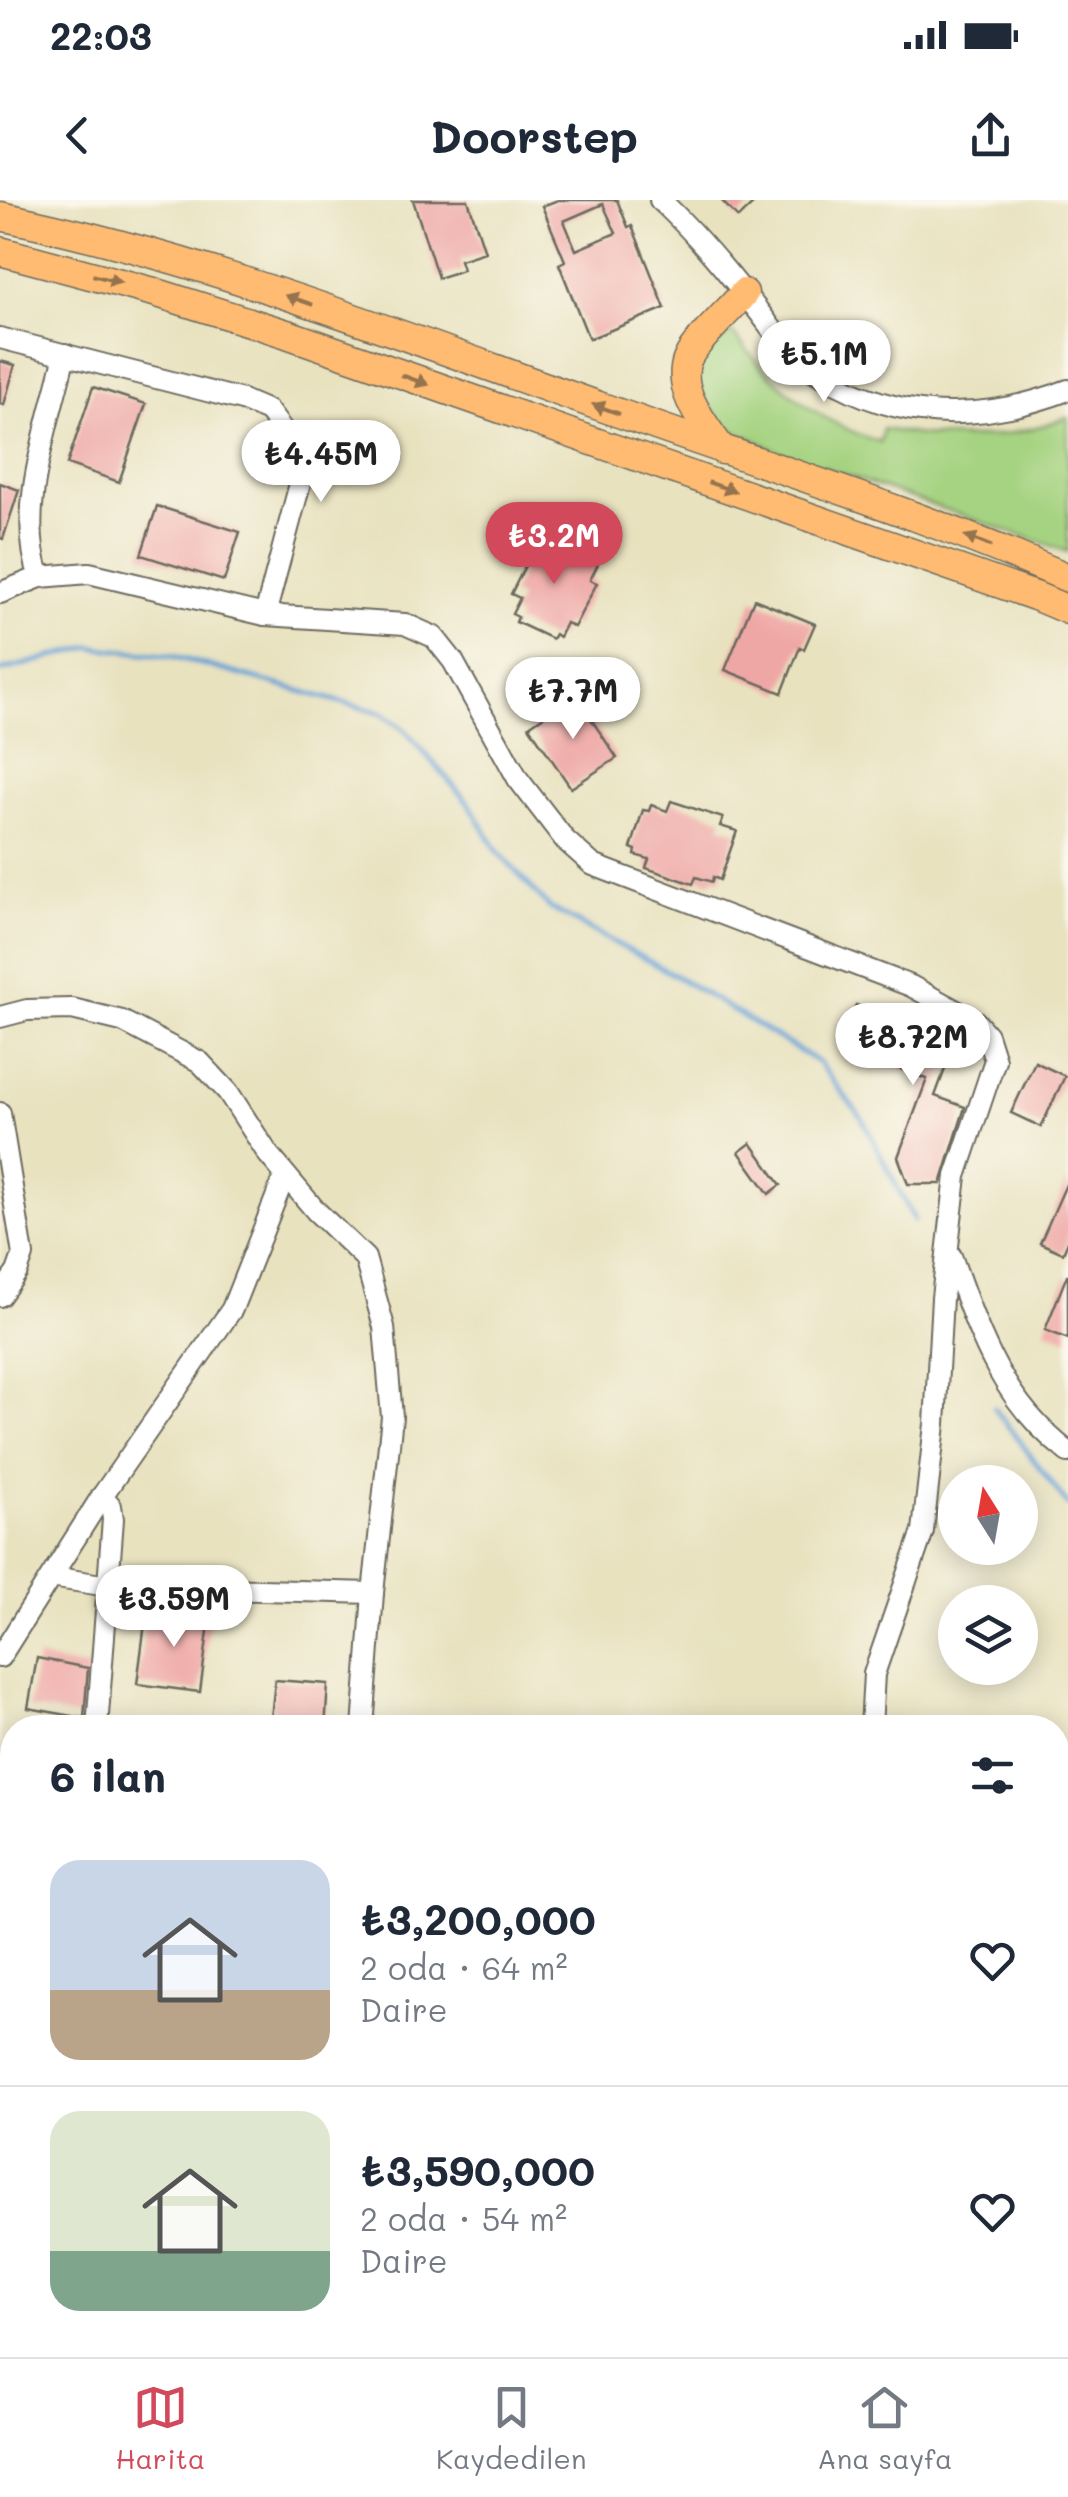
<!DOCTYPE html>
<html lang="tr">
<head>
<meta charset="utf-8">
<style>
	body { margin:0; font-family:Mali,sans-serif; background:#f6f6f7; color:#1f2937; height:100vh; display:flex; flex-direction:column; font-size:38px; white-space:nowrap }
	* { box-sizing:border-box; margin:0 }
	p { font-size:32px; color:#747a83 }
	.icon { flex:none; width:55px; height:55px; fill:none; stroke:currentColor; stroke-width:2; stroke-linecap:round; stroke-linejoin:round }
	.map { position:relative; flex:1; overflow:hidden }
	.panel { position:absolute; left:0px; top:1515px; width:1070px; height:642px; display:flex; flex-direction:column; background:#fff; border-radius:40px 40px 0 0; box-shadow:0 5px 25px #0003 }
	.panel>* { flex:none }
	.needle { width:65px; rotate:349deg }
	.fabs { position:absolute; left:938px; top:1265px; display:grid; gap:20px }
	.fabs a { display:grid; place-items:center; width:100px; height:100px; border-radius:50%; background:#fff; box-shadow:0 5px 25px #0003; font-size:50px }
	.price { position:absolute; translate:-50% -85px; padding:0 22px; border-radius:35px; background:#fff; color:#222; font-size:32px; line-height:65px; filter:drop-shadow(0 2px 5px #0008) }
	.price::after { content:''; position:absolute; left:50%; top:60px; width:30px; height:22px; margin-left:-15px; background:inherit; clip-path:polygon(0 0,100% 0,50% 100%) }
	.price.current { background:#d1495b; color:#fff }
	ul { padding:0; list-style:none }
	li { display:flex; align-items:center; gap:30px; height:250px; padding:0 50px }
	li+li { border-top:2px solid #e0e1e3 }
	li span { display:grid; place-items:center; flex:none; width:280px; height:200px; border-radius:30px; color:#555 }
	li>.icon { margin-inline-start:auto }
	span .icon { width:120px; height:120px; fill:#fffc; stroke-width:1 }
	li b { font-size:42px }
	h2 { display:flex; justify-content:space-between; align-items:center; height:120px; padding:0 50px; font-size:42px }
	.status { display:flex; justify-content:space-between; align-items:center; height:70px; padding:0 50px; background:#fff; direction:ltr }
	.status svg { height:28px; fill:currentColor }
	header { display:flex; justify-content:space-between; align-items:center; height:130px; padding:0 50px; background:#fff; font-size:45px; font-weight:800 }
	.tabs { display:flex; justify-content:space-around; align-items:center; height:140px; border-top:2px solid #e0e1e3; background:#fff; font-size:28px; color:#747a83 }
	.tabs a { display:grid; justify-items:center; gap:5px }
	.tabs .current { color:#d1495b }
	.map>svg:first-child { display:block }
	.green { fill:#a6d381; stroke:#687f56; stroke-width:2.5 }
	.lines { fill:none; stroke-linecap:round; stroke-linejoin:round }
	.stream { stroke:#64a1d5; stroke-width:5 }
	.building { fill:#efa7a5; fill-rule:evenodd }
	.minor-casing { stroke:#6d6b5f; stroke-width:24 }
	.highway-casing { stroke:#6d6b5f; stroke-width:31 }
	.minor { stroke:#fff; stroke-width:20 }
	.highway { stroke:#ffbb71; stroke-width:28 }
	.oneway { fill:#95734e }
</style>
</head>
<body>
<div class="status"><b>22:03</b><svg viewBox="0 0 49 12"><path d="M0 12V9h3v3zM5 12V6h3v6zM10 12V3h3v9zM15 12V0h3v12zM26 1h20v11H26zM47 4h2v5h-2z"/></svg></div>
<header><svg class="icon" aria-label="back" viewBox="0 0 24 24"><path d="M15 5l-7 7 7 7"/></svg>Doorstep<svg class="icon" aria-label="share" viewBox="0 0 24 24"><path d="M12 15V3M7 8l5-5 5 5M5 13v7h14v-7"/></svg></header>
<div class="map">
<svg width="1068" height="2157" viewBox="0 0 1068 2157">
	<rect width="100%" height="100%" fill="#fbf7ec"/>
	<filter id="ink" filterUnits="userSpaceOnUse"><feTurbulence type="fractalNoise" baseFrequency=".01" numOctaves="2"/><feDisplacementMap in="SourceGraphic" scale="20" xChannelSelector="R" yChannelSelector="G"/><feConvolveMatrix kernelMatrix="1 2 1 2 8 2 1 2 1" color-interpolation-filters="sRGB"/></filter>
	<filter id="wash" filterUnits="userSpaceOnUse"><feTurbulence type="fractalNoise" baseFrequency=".0048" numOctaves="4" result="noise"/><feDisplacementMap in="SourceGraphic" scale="40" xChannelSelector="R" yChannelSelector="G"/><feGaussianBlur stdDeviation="2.25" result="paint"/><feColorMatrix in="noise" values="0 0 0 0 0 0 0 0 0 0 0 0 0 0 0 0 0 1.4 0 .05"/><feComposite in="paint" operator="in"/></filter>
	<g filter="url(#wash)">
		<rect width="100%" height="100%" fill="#e8e2bf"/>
		<!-- green -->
		<path class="green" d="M 732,132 C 772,183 817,222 880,242 L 883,229 C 953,242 1001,242 1068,217 L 1068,352 L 779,252 L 727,227 L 709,205 L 697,184 L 698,162 Z"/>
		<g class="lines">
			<!-- stream -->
			<g class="stream">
				<path d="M 0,471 L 90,447 L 172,456 L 381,513 L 405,530 L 470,605 L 498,652 L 550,708 L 669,772 L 818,862 L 862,918 L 914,1020"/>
				<path d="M 994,1208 L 1068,1305"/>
			</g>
		</g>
		<g id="blocks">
			<!-- building -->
			<g class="building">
				<path d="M 413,0 L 468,0 L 485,52 L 460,60 L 463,70 L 438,78 Z"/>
				<path d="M 558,0 L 617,0 L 628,27 L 632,26 L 665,108 L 589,139 L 559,64 L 565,61 L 542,6 ZM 603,4 L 616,33 L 576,50 L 564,21 Z"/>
				<path d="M 721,0 L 757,0 L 738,18 Z"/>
				<path d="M 0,161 L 15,165 L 4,205 L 0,204 Z"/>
				<path d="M 93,187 L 146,204 L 119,282 L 67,264 Z"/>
				<path d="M 0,283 L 19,290 L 3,339 L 0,338 Z"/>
				<path d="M 157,306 L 240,332 L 224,381 L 141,355 Z"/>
				<path d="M 550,333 L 596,356 L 593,362 L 598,364 L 590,380 L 597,383 L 574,427 L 566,423 L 559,437 L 555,434 L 552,439 L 516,422 L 518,417 L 512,414 L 520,398 L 511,394 L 536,344 L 543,348 Z"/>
				<path d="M 754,399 L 815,424 L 804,449 L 800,447 L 782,493 L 725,470 Z"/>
				<path d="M 575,495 L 617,558 L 571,588 L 529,526 Z"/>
				<path d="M 671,601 L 723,618 L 720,626 L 737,631 L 720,680 L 713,677 L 712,682 L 696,677 L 693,684 L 646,668 L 649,659 L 635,655 L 636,650 L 631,648 L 643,610 L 649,611 L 651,605 L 667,611 Z"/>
				<path d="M 856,805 L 955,842 L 935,896 L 965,907 L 941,984 L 908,984 L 898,957 L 927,879 L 840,846 Z"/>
				<path d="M 1035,862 L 1065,876 L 1041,927 L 1011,913 Z"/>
				<path d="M 751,943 L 781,985 L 769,994 L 739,952 Z"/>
				<path d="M 1068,980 L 1068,1041 L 1063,1053 L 1040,1043 Z"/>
				<path d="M 1067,1075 L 1068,1075 L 1068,1139 L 1045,1130 Z"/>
				<path d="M 147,1408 L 210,1416 L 200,1492 L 137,1484 Z"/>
				<path d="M 37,1458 L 88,1468 L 84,1518 L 28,1508 Z"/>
				<path d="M 275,1480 L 328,1484 L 325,1528 L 270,1528 Z"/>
			</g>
		</g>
	</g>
	<g filter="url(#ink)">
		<use href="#blocks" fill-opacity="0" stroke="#6d6b5f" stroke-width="2.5"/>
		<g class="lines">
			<defs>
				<g id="minor">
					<path d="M 660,0 C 695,32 727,71 756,108 C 769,124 780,142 794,156 C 807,168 824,177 839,185 C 913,224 992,219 1068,190"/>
					<path d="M 0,138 L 242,200 L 268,211 L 281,228 L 302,276 L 265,415 L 89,373 L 40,377 L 0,393"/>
					<path d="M 40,377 C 15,311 50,221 65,154"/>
					<path d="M 265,415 L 405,424 L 434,437 L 453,461 L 518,579 L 565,640 L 593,665 L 911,786 L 975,821 L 987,835 L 995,860 L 956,976 L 942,1098 L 935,1224 L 923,1331 L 874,1474 L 871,1528"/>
					<path d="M 0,817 L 27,810 L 72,809 L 122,821 L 200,862 L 228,892 L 268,954 L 316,1011 L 365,1058 L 384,1127 L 392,1217 L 373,1393 L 363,1528"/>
					<path d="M 0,913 L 23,1055 L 17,1072 L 0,1096"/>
					<path d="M 951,1056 C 979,1133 1000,1200 1068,1252"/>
					<path d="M 51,1377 L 108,1386 L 373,1393"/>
					<path d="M 0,1457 L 102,1296 L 232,1109 L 285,975"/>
					<path d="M 97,1528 L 113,1319 L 111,1306 L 102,1296"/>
					<path d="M 0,1644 L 12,1645"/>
					<path d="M 0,1948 L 12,1942"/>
					<path d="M 1058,2113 L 1068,2133"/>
				</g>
				<g id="highway">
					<path d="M 0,16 C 205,58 402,136 599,206 C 755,262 916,311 1068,378"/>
					<path d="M 0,51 L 154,92 L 287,134 L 1035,396 L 1068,410"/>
					<path d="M 722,250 C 706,227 674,189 688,158 C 695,142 731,109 744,93"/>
				</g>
			</defs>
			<!-- minor casing -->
			<use href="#minor" class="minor-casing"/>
			<!-- highway casing -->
			<use href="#highway" class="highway-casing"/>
			<!-- minor -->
			<use href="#minor" class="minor"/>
			<!-- highway -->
			<use href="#highway" class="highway"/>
		</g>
		<!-- one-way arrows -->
		<defs><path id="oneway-solid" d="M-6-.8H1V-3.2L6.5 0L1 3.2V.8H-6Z" transform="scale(2.5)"/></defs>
		<g class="oneway">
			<use href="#oneway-solid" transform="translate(107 79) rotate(15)"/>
			<use href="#oneway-solid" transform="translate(299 100) rotate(-161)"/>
			<use href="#oneway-solid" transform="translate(415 180) rotate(20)"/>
			<use href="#oneway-solid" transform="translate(606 209) rotate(-160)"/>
			<use href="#oneway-solid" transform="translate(722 287) rotate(19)"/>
			<use href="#oneway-solid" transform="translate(978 341) rotate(-158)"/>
		</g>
	</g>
</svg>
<div class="fabs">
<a><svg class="needle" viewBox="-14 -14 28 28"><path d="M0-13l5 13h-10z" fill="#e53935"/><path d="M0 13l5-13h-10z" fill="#747a83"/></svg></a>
<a><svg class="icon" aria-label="layers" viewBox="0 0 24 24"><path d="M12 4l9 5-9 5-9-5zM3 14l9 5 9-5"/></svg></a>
</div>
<b class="price" style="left:824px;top:205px">₺5.1M</b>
<b class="price" style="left:321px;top:305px">₺4.45M</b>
<b class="price current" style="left:554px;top:387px">₺3.2M</b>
<b class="price" style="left:573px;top:542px">₺7.7M</b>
<b class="price" style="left:913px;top:888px">₺8.72M</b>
<b class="price" style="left:174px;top:1450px">₺3.59M</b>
<section class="panel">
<h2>6 ilan<svg class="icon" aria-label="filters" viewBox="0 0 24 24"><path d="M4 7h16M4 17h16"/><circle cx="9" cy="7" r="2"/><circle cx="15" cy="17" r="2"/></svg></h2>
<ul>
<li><span style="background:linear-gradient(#c9d6e8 65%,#b9a48a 0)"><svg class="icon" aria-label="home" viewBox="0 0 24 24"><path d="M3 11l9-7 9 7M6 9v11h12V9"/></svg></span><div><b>₺3,200,000</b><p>2 oda · 64 m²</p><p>Daire</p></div><svg class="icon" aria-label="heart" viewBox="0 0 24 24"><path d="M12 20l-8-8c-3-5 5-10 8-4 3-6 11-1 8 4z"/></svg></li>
<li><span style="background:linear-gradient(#dfe7d0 70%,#7fa58c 0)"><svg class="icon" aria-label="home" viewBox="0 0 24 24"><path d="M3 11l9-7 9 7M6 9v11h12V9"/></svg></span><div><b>₺3,590,000</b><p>2 oda · 54 m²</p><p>Daire</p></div><svg class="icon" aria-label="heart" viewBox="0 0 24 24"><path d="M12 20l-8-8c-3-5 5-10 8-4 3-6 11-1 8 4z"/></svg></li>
</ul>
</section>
</div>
<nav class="tabs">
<a class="current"><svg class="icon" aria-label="map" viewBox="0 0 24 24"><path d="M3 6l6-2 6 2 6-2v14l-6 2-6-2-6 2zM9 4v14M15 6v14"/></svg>Harita</a>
<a><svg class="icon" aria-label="saved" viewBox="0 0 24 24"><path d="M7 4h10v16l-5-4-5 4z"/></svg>Kaydedilen</a>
<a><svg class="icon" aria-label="home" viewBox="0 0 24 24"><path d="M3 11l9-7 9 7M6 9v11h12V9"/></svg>Ana sayfa</a>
</nav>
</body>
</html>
